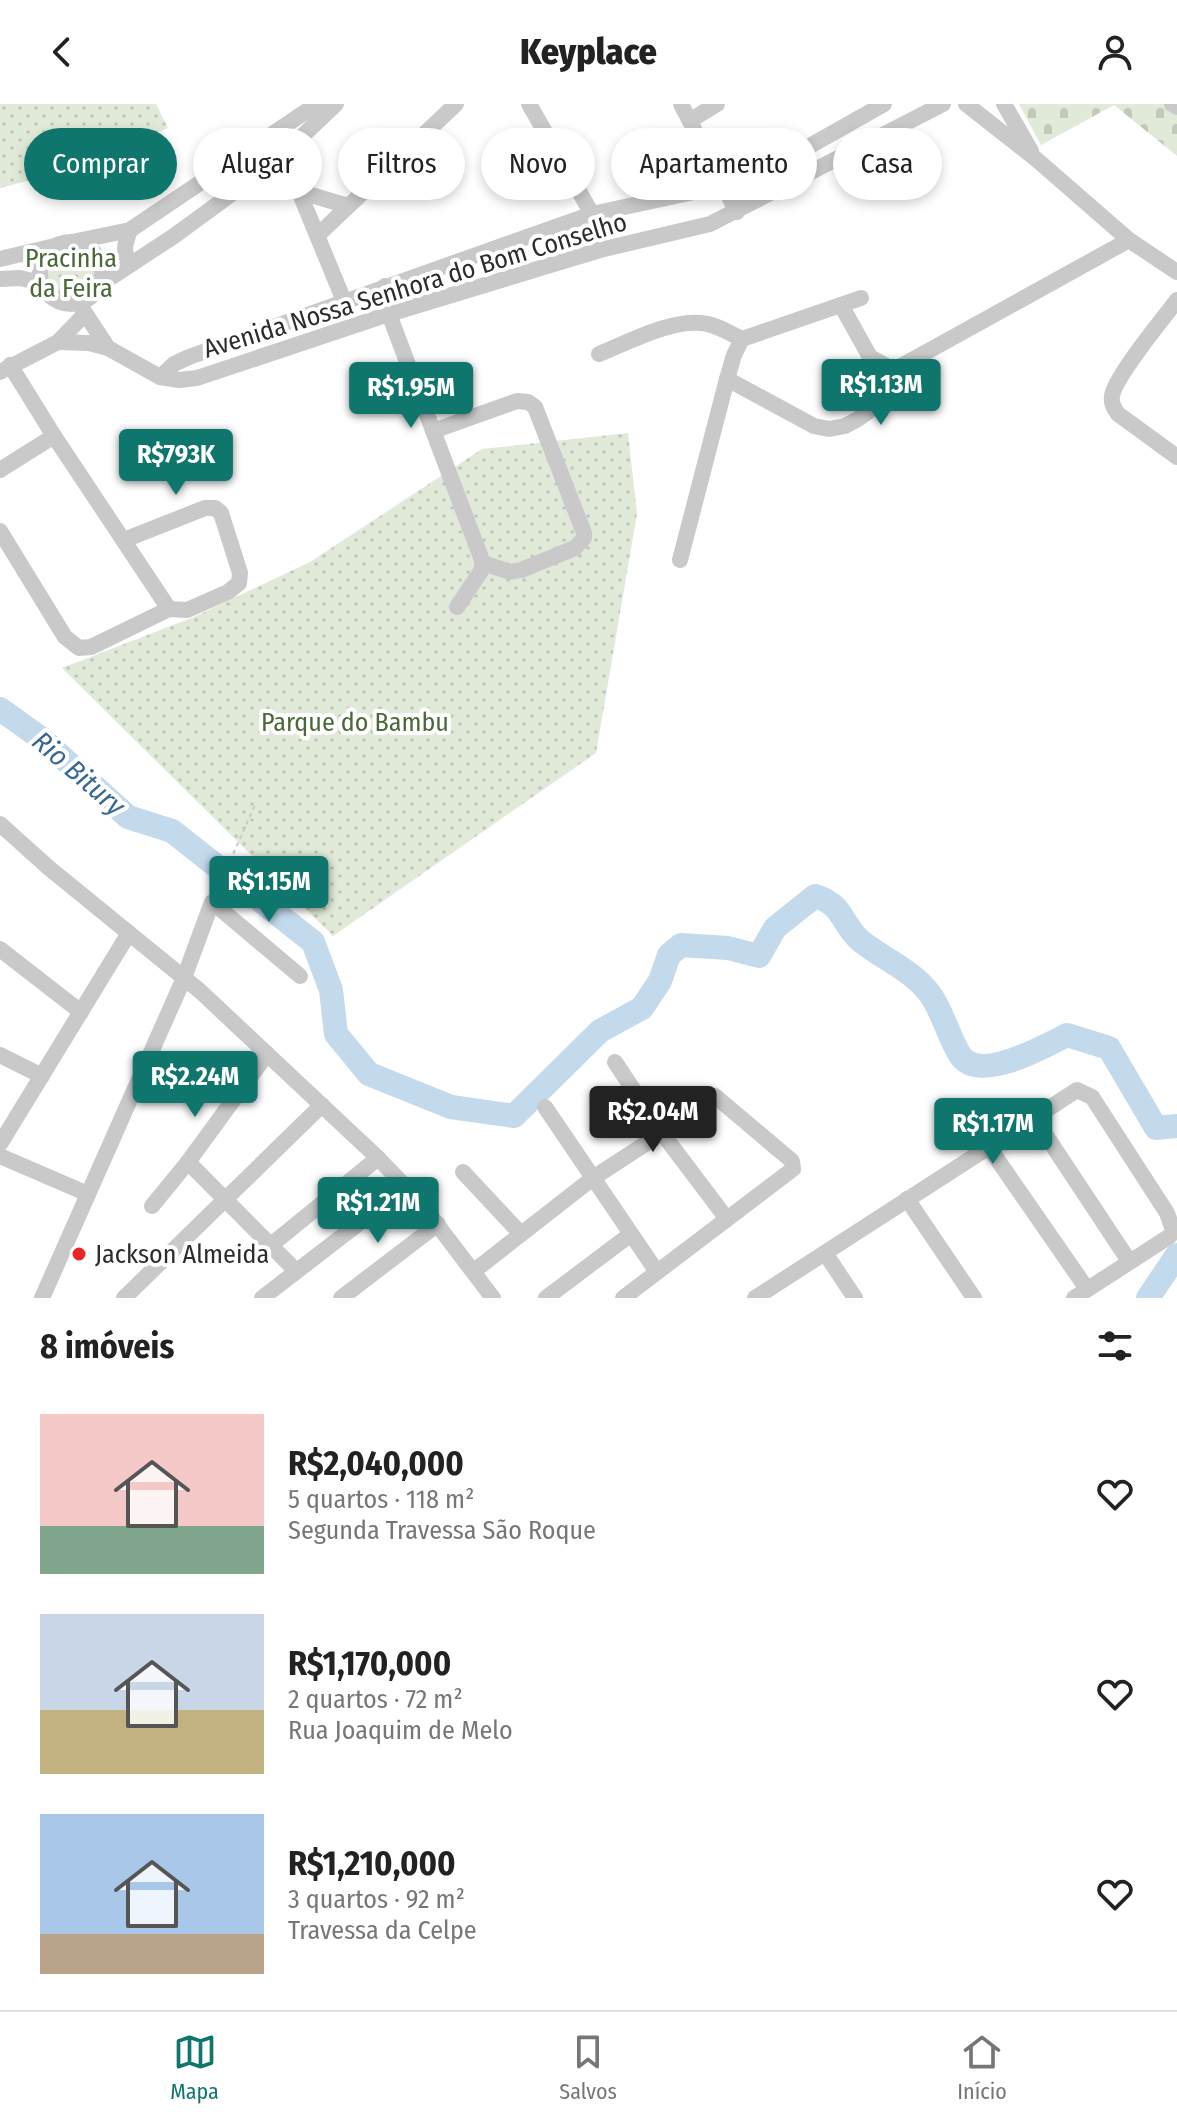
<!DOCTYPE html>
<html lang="pt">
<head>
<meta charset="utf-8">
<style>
	body { margin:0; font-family:"Fira Sans Condensed",sans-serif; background:#f6f6f6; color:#222; height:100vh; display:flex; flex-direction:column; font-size:30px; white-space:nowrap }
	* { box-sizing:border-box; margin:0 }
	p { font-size:26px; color:#767676 }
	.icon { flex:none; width:44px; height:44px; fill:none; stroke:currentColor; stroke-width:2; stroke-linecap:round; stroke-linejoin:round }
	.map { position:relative; height:1194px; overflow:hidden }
	.drawer { display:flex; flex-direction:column; background:#fff; flex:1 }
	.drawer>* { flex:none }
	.hud { position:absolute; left:24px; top:24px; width:1130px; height:72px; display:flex; gap:16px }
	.price { position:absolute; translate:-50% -68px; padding:0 18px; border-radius:8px; background:#0f766e; color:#fff; font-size:26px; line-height:52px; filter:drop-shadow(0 2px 4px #0008) }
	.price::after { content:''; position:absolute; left:50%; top:48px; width:24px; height:18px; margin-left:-12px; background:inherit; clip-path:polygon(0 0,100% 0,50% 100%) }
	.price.selected { background:#222; color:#fff }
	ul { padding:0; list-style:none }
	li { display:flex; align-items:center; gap:24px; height:200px; padding:0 40px }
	li span { display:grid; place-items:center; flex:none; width:224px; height:160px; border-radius:0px; color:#555 }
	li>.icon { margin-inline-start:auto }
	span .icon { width:96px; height:96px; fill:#fffc; stroke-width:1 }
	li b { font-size:34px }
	h2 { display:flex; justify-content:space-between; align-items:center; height:96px; padding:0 40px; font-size:34px }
	.pill { padding:0 28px; border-radius:36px; background:#fff; box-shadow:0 4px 12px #0003; font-size:28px; line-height:72px }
	.pill.selected { background:#0f766e; color:#fff }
	header { display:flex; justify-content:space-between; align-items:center; height:104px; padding:0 40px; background:#fff; font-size:36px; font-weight:800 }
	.menu { display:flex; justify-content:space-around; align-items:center; height:112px; border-top:2px solid #e0e0e0; background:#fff; font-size:22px; color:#767676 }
	.menu a { display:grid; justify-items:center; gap:4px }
	.menu .selected { color:#0f766e }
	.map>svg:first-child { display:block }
	.cemetery { fill:url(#cemetery-stones) }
	.park { fill:url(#park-dots) }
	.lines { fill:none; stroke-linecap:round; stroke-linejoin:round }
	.river { stroke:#c3d9ec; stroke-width:24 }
	.path { stroke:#c9c9c9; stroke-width:2; stroke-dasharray:4 4; stroke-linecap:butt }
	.minor { stroke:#c9c9c9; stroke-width:16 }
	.poi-dot { fill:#eb2527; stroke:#fff; stroke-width:3 }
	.labels { text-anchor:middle; stroke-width:8; stroke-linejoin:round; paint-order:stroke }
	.park-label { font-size:26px; fill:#4b6838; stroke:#fff }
	.street-label { font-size:26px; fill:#2c2c2c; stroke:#fff }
	.poi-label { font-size:26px; fill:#2c2c2c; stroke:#fff; text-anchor:start }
	.water-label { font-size:28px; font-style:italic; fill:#386890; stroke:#fff }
</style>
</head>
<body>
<header><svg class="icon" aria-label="back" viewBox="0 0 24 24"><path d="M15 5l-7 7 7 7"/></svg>Keyplace<svg class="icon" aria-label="person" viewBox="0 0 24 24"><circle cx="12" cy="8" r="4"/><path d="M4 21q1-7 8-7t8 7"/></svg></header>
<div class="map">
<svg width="1177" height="1194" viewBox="0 0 1177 1194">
	<defs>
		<pattern id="cemetery-stones" width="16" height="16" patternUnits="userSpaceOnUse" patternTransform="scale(2)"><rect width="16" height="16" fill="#e1ead8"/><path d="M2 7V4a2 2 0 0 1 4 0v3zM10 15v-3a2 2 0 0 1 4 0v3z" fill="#c1c9ba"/></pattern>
		<pattern id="park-dots" width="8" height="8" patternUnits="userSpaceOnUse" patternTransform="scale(2)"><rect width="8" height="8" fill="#e1ead8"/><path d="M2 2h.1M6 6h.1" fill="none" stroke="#c1c9ba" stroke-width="1.8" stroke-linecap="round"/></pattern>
	</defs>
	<rect width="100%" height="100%" fill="#fff"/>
	<!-- cemetery -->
	<path class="cemetery" d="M 1019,0 L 1177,0 L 1177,52 L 1114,1 L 1041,41 Z"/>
	<!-- park -->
	<g class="park">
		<path d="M 0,0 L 156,0 L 168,24 L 89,61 L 0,84 Z"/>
		<circle cx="71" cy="169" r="27"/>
		<path d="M 628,329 L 637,410 L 596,649 L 333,832 L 62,564 L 194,513 L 310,458 L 482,345 Z"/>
	</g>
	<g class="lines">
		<!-- river -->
		<g class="river">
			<path d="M 0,605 L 42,635 L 128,713 L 172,727 L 313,838 L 331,886 L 336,930 L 369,970 L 451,1003 L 514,1012 L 600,927 L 642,904 L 660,877 L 669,851 L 681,841 L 728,844 L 759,852 L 775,824 L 815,792 C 845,801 841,821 862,838 C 885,856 912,866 930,890 C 943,908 948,932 960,951 C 979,980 1045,942 1067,931 L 1109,944 L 1156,1024 L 1177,1022"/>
			<path d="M 1148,1194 L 1177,1151"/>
		</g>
		<!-- path -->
		<path class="path" d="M 217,786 L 255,701"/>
		<!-- minor -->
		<g class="minor">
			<path d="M 529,0 L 592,110 L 600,146"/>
			<path d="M 681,0 L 737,108"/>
			<path d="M 966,0 L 1036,55 L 1129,136 L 1177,168"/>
			<path d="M 1004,0 L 1031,47"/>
			<path d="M 1172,0 L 1177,3"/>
			<path d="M 691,16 L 717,0"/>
			<path d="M 254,74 L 348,102"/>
			<path d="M 300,90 L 344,197"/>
			<path d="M 319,130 L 456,0"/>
			<circle cx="71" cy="169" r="31"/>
			<path d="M 72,138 L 130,126 L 317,0"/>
			<path d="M 0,155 L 55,142"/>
			<path d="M 130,160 C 122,147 125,140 130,126"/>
			<path d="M 0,175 L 20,174 L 41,179"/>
			<path d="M 101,180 L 174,132 L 274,59 L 336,0"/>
			<path d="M 385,182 L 389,210 L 483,459 L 481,467 L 457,503"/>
			<path d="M 1177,196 C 1163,215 1115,272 1112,292 C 1111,300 1114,304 1118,310 L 1177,353"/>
			<path d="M 79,200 L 108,244 L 160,273 L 179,276 L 197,274 L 389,210 L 600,146 L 710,120 L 943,0"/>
			<path d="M 841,201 L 870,253 L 894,266"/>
			<path d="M 58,238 L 89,239 L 108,244"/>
			<path d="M 599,250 C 629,238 675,213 707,220 C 719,222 731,230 742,235"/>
			<path d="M 10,261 L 54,332 L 169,505"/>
			<path d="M 0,268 L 58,238 L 85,210"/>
			<path d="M 160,273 L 174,260 L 189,253 L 592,110 L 740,78 L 762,69 L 884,0"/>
			<path d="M 727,275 L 814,322 L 829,325 L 845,322 L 858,315 L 868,308 L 894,266 L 1129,136"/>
			<path d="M 433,327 L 517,297 L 528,298 L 535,303 L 584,429 L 584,434 L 575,444 L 521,466 L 510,468 L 483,459"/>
			<path d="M 0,366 L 54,332"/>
			<path d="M 0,427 L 65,533 L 79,544 L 91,543 L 169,505 L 187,506 L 228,488 L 239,479 L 240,469 L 221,409 L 215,404 L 205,404 L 124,436"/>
			<path d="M 680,456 L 727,275 L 734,251 L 742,235 L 861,194"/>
			<path d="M 0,720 L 49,764 L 200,887 L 378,1054 L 420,1098 L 493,1194"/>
			<path d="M 0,845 L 81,908"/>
			<path d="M 0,951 L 42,972"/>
			<path d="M 615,958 L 662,1029 L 727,1115"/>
			<path d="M 545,1003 L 657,1168"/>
			<path d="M 1033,1012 L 1129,1157"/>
			<path d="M 0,1040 L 129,829"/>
			<path d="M 988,1042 L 1087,1185"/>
			<path d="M 0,1052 L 88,1090"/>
			<path d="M 188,1058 L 296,1167"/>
			<path d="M 463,1068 L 521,1130"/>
			<path d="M 907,1095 L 974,1194"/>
			<path d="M 152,1102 L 188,1058 L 267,950"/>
			<path d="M 271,1141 L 378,1054"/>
			<path d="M 825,1149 L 855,1194"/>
			<path d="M 474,1167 L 593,1074 L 662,1029 L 701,993 L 709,991 L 715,992 L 792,1057 L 793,1065 L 623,1194"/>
			<path d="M 42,1194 L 184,874 L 212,798 L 300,872"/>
			<path d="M 124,1194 L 322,1001"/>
			<path d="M 262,1194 L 406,1083"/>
			<path d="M 341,1194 L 438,1120"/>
			<path d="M 546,1194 L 631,1130"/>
			<path d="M 755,1194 L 1077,986 L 1092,993 L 1167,1109 L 1173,1126 L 1170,1132 L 1074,1194"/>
		</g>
	</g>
	<!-- markers -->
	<circle class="poi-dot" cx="79" cy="1150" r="8"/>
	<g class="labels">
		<!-- park labels -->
		<g class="park-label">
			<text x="71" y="163">Pracinha<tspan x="71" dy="30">da Feira</tspan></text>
			<text x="355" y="627">Parque do Bambu</text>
		</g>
		<!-- street labels -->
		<g class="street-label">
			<text transform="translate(415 181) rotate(-17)" y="9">Avenida Nossa Senhora do Bom Conselho</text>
		</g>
		<!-- poi labels -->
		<g class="poi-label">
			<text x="95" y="1159">Jackson Almeida</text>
		</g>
		<!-- water labels -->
		<g class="water-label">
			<text transform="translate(79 669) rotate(41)" y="10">Rio Bitury</text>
		</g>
	</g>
</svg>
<b class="price" style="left:881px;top:323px">R$1.13M</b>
<b class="price" style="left:411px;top:326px">R$1.95M</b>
<b class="price" style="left:176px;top:393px">R$793K</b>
<b class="price" style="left:269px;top:820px">R$1.15M</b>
<b class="price" style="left:195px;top:1015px">R$2.24M</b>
<b class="price selected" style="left:653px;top:1050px">R$2.04M</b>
<b class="price" style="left:993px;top:1062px">R$1.17M</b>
<b class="price" style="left:378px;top:1141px">R$1.21M</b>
<div class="hud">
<a class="pill selected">Comprar</a>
<a class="pill">Alugar</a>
<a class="pill">Filtros</a>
<a class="pill">Novo</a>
<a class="pill">Apartamento</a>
<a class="pill">Casa</a>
</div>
</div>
<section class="drawer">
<h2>8 imóveis<svg class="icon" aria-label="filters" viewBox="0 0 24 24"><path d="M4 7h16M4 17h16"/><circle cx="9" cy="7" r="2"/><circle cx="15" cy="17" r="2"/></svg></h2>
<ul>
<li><span style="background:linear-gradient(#f6c9c9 70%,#7fa58c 0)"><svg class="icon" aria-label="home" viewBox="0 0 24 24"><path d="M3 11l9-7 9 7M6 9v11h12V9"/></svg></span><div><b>R$2,040,000</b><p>5 quartos · 118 m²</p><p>Segunda Travessa São Roque</p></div><svg class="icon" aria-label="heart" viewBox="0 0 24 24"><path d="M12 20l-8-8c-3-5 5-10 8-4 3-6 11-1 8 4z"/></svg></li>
<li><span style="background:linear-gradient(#c9d6e8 60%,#c2b280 0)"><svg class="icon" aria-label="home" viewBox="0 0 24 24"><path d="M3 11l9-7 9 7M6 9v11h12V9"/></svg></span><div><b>R$1,170,000</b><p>2 quartos · 72 m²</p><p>Rua Joaquim de Melo</p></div><svg class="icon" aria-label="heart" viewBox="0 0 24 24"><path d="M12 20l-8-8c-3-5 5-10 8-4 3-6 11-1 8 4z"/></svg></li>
<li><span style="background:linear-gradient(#a9c7e8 75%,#b9a48a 0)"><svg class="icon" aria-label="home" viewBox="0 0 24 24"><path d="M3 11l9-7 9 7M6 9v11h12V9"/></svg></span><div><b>R$1,210,000</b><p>3 quartos · 92 m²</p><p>Travessa da Celpe</p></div><svg class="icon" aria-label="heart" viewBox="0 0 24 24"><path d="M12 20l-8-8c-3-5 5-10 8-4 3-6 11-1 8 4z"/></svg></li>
</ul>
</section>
<nav class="menu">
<a class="selected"><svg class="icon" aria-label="map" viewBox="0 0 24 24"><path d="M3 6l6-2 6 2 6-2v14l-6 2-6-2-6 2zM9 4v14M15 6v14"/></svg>Mapa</a>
<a><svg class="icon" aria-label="saved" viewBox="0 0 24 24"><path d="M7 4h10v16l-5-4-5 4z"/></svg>Salvos</a>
<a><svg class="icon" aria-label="home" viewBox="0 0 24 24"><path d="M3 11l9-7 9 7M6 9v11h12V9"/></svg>Início</a>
</nav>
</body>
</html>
